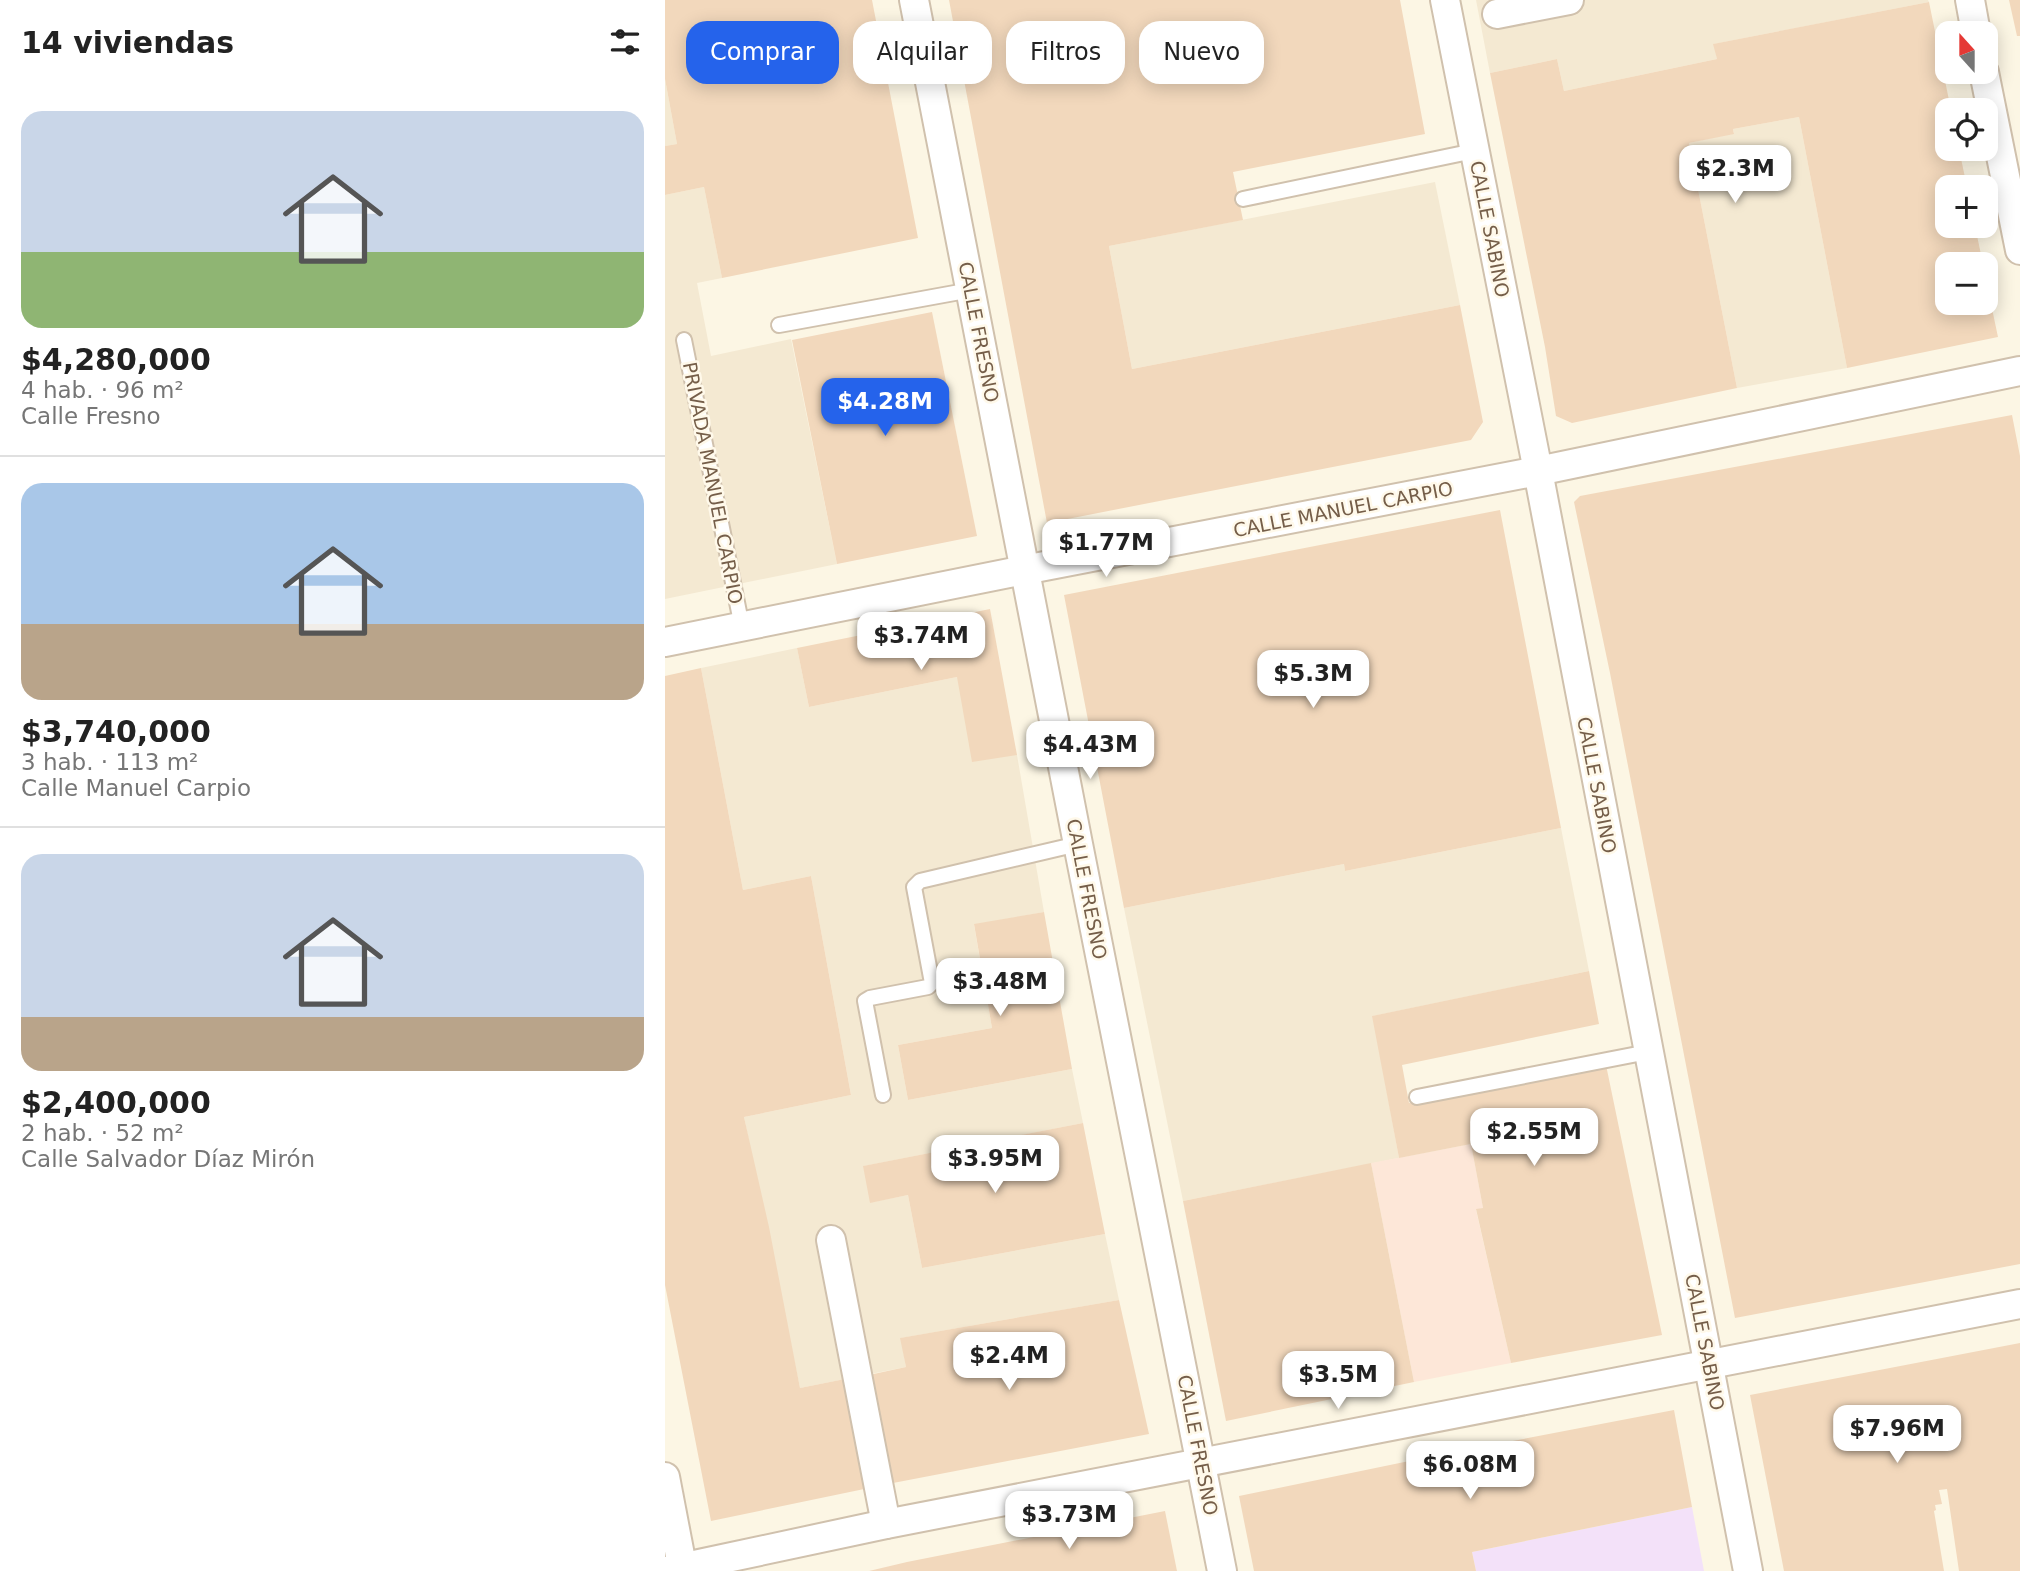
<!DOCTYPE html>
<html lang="es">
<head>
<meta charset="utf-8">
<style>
	body { margin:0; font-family:"DejaVu Sans",sans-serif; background:#f6f6f6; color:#222; height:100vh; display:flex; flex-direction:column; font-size:26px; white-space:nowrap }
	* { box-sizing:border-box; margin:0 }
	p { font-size:23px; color:#767676 }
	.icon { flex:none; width:38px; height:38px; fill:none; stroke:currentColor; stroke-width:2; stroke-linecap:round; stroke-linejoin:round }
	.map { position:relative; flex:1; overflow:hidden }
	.sheet { display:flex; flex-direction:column; background:#fff; width:665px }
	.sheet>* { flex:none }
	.hud { position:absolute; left:21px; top:21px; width:665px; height:63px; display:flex; gap:14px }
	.needle { width:46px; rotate:339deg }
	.fabs { position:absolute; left:1270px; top:21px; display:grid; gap:14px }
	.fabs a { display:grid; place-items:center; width:63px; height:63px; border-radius:14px; background:#fff; box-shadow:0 4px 18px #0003; font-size:35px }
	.price { position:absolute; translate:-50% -60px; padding:0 16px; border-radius:14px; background:#fff; color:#222; font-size:23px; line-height:46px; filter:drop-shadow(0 2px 4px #0008) }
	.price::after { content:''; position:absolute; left:50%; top:42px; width:21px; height:16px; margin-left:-10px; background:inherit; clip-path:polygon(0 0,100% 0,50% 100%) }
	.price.selected { background:#2563eb; color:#fff }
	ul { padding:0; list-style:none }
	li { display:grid; align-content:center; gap:14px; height:371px; padding:0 21px }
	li+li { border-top:2px solid #e0e0e0 }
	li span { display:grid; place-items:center; height:217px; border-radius:21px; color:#555 }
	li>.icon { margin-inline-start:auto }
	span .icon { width:126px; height:126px; fill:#fffc; stroke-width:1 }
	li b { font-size:30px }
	h2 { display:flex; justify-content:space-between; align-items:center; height:84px; padding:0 21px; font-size:30px }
	.chip { padding:0 24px; border-radius:21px; background:#fff; box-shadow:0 4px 18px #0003; font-size:24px; line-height:63px }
	.chip.selected { background:#2563eb; color:#fff }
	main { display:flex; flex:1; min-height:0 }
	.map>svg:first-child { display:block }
	.residential { fill:#f4e9d2 }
	.commercial { fill:#fde7d8 }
	.education { fill:#f3e1f9 }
	.building { fill:#f2d8bc }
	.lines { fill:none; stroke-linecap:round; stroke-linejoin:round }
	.lane-casing { stroke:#d0c1ad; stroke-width:18 }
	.street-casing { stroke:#d0c1ad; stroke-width:32 }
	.lane { stroke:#fff; stroke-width:14 }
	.street { stroke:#fff; stroke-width:28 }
	.labels { text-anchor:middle; stroke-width:5; stroke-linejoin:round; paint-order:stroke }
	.street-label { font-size:19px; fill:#755e49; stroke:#fff9ea }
</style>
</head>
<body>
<main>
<section class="sheet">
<h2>14 viviendas<svg class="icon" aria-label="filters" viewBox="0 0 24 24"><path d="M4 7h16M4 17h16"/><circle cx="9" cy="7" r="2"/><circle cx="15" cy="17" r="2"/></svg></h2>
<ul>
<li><span style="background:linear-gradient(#c9d6e8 65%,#8fb573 0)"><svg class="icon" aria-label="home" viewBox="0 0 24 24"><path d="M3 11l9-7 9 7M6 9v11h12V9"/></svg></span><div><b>$4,280,000</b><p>4 hab. · 96 m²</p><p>Calle Fresno</p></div></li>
<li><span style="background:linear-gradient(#a9c7e8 65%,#b9a48a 0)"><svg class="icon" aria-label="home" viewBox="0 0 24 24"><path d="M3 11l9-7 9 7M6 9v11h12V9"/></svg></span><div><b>$3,740,000</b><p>3 hab. · 113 m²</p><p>Calle Manuel Carpio</p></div></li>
<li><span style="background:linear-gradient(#c9d6e8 75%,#b9a48a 0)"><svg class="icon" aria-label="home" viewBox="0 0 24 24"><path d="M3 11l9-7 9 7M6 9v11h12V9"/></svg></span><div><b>$2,400,000</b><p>2 hab. · 52 m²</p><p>Calle Salvador Díaz Mirón</p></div></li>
</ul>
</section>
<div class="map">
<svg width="1355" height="1571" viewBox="0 0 1355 1571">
	<rect width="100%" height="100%" fill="#fcf6e4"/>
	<!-- residential -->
	<g class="residential">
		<path d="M 811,0 L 1263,0 L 1264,2 L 1049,44 L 1052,59 L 899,91 L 892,59 L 825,73 Z"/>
		<path d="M 0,79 L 12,144 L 0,146 Z"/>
		<path d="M 1134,117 L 1182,368 L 1072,388 L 1024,143 L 1069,133 L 1068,129 Z"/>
		<path d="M 770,182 L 795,305 L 467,369 L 444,246 Z"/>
		<path d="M 39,187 L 57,278 L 32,283 L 46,356 L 126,339 L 172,564 L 0,599 L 0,195 Z"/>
		<path d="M 132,648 L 144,707 L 292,677 L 352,755 L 379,912 L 309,925 L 327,1028 L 233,1045 L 243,1100 L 407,1069 L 418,1123 L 199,1166 L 208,1202 L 243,1195 L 257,1268 L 440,1234 L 454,1300 L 236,1338 L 241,1367 L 135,1388 L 79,1117 L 186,1095 L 146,876 L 78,890 L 36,668 Z"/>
		<path d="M 896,828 L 924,971 L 708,1016 L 734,1158 L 518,1201 L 459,908 L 679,864 L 680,871 Z"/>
	</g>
	<!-- commercial -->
	<path class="commercial" d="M 806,1144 L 818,1208 L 811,1210 L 846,1363 L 749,1382 L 706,1163 Z"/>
	<!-- education -->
	<path class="education" d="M 1027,1507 L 1039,1571 L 811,1571 L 807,1552 Z"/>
	<!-- building -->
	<g class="building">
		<path d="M 0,0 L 207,0 L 253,238 L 57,278 L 39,187 L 0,195 L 0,146 L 12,144 L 0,79 Z"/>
		<path d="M 284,0 L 735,0 L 760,134 L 568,172 L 578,220 L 444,246 L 467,369 L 795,305 L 818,422 L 806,440 L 382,523 Z"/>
		<path d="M 1344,0 L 1355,0 L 1355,36 L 1352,36 Z"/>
		<path d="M 1264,2 L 1286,110 L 1283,110 L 1283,149 L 1294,149 L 1302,187 L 1283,187 L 1283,226 L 1310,226 L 1318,264 L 1283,264 L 1283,303 L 1321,303 L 1322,285 L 1333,337 L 1182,368 L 1134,117 L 1068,129 L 1069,134 L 1024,143 L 1072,388 L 907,423 L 891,416 L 880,347 L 825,73 L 892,59 L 899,91 L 1052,59 L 1048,44 Z"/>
		<path d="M 267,312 L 312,536 L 172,564 L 127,340 Z"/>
		<path d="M 1347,415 L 1355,456 L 1355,1264 L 1070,1318 L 945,673 L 909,502 L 915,496 Z"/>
		<path d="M 835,510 L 896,828 L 680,871 L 679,864 L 459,908 L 399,595 Z"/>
		<path d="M 325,609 L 352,755 L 307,762 L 292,677 L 144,707 L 132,648 Z"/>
		<path d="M 36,668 L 78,890 L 146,876 L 186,1095 L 79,1117 L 104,1227 L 135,1388 L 180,1379 L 204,1488 L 46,1521 L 0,1285 L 0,676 Z"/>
		<path d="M 379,912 L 407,1069 L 243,1100 L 233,1045 L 327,1028 L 309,924 Z"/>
		<path d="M 924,971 L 934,1024 L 737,1065 L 744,1103 L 941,1065 L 997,1335 L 846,1363 L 811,1209 L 818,1208 L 806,1144 L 734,1158 L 707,1016 Z"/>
		<path d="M 418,1123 L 440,1234 L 257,1268 L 243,1195 L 205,1203 L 198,1166 Z"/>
		<path d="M 706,1163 L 749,1382 L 561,1421 L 518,1201 Z"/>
		<path d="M 454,1300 L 484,1434 L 228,1483 L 204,1375 L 241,1367 L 235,1338 Z"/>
		<path d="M 1355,1343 L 1355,1571 L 1294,1571 L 1282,1489 L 1274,1490 L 1277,1504 L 1270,1505 L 1271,1510 L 1269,1511 L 1279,1571 L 1119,1571 L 1085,1395 Z"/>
		<path d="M 1009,1410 L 1027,1507 L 807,1552 L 811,1571 L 589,1571 L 574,1496 L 754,1459 Z"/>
		<path d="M 500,1511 L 512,1571 L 204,1571 L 242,1562 Z"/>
	</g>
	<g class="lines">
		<defs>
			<g id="lane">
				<path d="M 578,199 L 809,151"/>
				<path d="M 114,325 L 306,290"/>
				<path d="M 19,340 L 77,627"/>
				<path d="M 218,1095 L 200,1001 L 205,998 L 263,987 L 267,983 L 249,887 L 255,881 L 413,844"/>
				<path d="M 752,1097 L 983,1052"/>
			</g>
			<g id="street">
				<path d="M 249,0 L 413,844 L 557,1571"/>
				<path d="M 780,0 L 873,471 L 1083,1571"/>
				<path d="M 1305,0 L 1311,33"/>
				<path d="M 832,14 L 904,0"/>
				<path d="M 1319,72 L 1355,250"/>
				<path d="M 0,642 L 359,570 L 873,471 L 1355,371"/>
				<path d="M 166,1240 L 221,1524"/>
				<path d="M 0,1477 L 18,1571"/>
				<path d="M 1,1571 L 221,1524 L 1355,1304"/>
			</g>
		</defs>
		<!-- lane casing -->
		<use href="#lane" class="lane-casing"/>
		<!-- street casing -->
		<use href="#street" class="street-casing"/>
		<!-- lane -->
		<use href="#lane" class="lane"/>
		<!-- street -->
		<use href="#street" class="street"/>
	</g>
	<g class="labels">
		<!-- street labels -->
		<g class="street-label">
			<text transform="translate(825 229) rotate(79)" y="7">CALLE SABINO</text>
			<text transform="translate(314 332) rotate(79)" y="7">CALLE FRESNO</text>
			<text transform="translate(48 483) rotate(79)" y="7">PRIVADA MANUEL CARPIO</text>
			<text transform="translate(678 509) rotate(-11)" y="7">CALLE MANUEL CARPIO</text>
			<text transform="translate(932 785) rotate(79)" y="7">CALLE SABINO</text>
			<text transform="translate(422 889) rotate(79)" y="7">CALLE FRESNO</text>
			<text transform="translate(1040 1342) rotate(79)" y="7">CALLE SABINO</text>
			<text transform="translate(533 1445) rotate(79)" y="7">CALLE FRESNO</text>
		</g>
	</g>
</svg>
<div class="fabs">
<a><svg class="needle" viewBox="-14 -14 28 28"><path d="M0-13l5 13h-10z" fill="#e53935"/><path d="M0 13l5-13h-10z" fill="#767676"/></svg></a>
<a><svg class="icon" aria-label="locate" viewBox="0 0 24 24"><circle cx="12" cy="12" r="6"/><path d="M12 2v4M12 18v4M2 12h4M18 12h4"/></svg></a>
<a>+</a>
<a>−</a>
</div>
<b class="price" style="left:1070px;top:205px">$2.3M</b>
<b class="price selected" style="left:220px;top:438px">$4.28M</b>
<b class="price" style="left:441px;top:579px">$1.77M</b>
<b class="price" style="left:256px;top:672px">$3.74M</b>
<b class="price" style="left:648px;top:710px">$5.3M</b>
<b class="price" style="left:425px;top:781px">$4.43M</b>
<b class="price" style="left:335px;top:1018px">$3.48M</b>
<b class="price" style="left:869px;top:1168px">$2.55M</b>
<b class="price" style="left:330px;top:1195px">$3.95M</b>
<b class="price" style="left:344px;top:1392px">$2.4M</b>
<b class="price" style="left:673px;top:1411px">$3.5M</b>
<b class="price" style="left:1232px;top:1465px">$7.96M</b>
<b class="price" style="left:805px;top:1501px">$6.08M</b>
<b class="price" style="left:404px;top:1551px">$3.73M</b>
<div class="hud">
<a class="chip selected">Comprar</a>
<a class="chip">Alquilar</a>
<a class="chip">Filtros</a>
<a class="chip">Nuevo</a>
</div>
</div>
</main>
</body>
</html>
